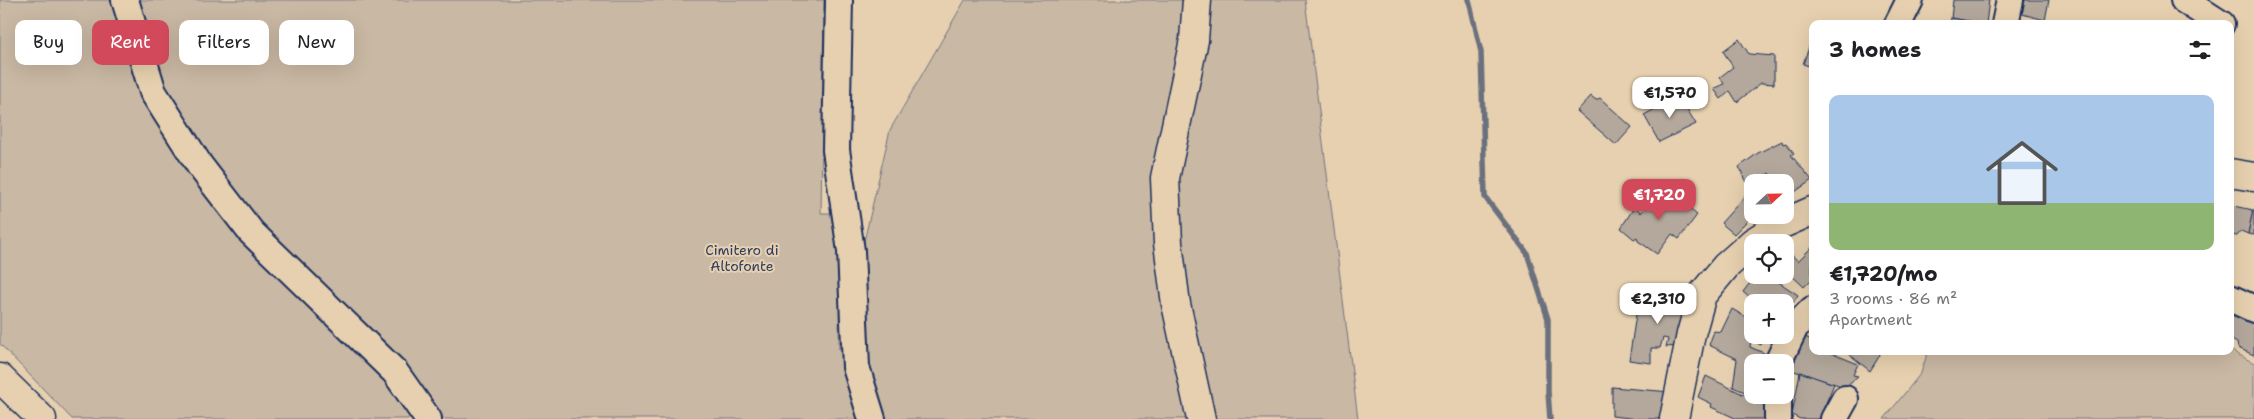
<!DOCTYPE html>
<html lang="en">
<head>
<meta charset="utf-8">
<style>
	body { margin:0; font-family:"Shantell Sans",sans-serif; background:#f2f2f2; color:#202124; height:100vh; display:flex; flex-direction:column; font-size:19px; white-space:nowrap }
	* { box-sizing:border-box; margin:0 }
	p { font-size:16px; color:#757577 }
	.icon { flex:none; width:28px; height:28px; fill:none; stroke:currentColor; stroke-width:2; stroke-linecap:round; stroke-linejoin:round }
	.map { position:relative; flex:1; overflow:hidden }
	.side { position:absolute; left:1809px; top:20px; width:425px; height:335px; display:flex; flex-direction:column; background:#fff; border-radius:10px; box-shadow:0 5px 20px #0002 }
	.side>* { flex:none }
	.guide { position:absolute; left:15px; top:20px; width:475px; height:45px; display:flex; gap:10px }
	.needle { width:32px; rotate:68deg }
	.fabs { position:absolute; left:1744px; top:174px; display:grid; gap:10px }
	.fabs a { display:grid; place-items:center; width:50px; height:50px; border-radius:10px; background:#fff; box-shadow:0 5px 20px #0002; font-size:25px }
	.price { position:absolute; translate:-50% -42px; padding:0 11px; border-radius:10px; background:#fff; color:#222; font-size:16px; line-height:32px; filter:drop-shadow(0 1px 2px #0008) }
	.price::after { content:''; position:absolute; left:50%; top:30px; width:15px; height:11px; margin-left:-8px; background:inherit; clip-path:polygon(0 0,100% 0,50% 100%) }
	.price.current { background:#d1495b; color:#fff }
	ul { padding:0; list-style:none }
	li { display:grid; align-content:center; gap:10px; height:265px; padding:0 20px }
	li span { display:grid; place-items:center; height:155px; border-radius:10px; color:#555 }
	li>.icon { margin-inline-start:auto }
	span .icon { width:90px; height:90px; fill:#fffc; stroke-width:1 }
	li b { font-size:21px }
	h2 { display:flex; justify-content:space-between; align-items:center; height:60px; padding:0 20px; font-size:21px }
	.chip { padding:0 18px; border-radius:10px; background:#fff; box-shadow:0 5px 20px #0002; font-size:18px; line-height:45px }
	.chip.current { background:#d1495b; color:#fff }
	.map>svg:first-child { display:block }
	.green { fill:#c9b8a3; stroke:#727480 }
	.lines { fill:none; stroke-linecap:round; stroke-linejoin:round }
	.stream { stroke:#6b6f7e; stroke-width:5.5 }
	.building { fill:#b3a89b; stroke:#1b2f5e }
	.minor-casing { stroke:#1b2f5e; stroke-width:30 }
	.major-casing { stroke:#1b2f5e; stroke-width:31 }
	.minor { stroke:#e6d0af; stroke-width:26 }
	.major { stroke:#e6d0af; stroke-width:28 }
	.labels { text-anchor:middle; stroke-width:4; stroke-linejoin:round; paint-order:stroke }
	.park-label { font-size:14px; fill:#2c3d65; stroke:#e6d0af }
</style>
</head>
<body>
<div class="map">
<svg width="2254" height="419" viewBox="0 0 2254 419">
	<rect width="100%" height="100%" fill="#e6d0af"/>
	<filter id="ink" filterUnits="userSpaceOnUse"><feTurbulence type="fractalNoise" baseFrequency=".02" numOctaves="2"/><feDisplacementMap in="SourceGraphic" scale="10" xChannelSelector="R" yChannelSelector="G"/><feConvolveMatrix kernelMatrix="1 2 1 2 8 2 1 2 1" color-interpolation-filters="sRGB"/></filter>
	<g filter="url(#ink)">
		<!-- green -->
		<g class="green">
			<path d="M 0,0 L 824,0 L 821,213 L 840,213 L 839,349 L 890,130 L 965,0 L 1305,0 L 1358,419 L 72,419 L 0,344 Z"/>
			<path d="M 2230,350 L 2254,363 L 2254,419 L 1884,419 L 1921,373 L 1928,351 Z"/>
		</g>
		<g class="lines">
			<!-- stream -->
			<path class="stream" d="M 1469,0 L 1481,52 L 1485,197 L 1527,253 L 1548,319 L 1548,392 L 1550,419"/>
		</g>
		<!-- building -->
		<g class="building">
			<path d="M 1953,0 L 1989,0 L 1986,24 L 1951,18 Z"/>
			<path d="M 2025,0 L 2049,0 L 2045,20 L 2022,14 Z"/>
			<path d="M 1951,18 L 1986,24 L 1950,24 Z"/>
			<path d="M 1739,39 L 1749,54 L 1774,56 L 1774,84 L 1761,83 L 1737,102 L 1730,91 L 1721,99 L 1714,89 L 1724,84 L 1720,77 L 1733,67 L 1723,51 Z"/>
			<path d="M 1812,39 L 1812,67 L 1803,64 Z"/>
			<path d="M 1591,96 L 1596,100 L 1600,98 L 1632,127 L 1616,145 L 1577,111 Z"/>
			<path d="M 1679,96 L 1696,124 L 1659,142 L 1644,115 Z"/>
			<path d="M 1782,141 L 1783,144 L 1786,143 L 1794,153 L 1791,155 L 1812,180 L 1789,196 L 1785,192 L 1785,182 L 1776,182 L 1769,173 L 1757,182 L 1752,182 L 1750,188 L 1739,167 L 1758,153 Z"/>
			<path d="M 1662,186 L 1697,215 L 1679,239 L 1672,234 L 1657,254 L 1638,241 L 1637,237 L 1634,239 L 1621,228 L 1635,206 L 1641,213 Z"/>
			<path d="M 1746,195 L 1752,202 L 1753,215 L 1734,234 L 1721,223 Z"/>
			<path d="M 2230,205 L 2253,210 L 2248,234 L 2241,231 L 2237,236 L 2230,235 Z"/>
			<path d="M 2253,210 L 2254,210 L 2254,235 L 2248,234 Z"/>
			<path d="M 1812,247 L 1812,279 L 1804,287 L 1785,269 L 1785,256 L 1789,253 L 1798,261 Z"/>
			<path d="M 1756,275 L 1768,275 L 1798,295 L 1785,316 L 1785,302 L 1752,302 L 1752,309 L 1746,304 L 1751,299 L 1743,292 Z"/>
			<path d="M 1672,293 L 1683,295 L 1689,304 L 1679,346 L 1666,347 L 1668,339 L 1663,338 L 1660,348 L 1651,348 L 1651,363 L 1629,360 L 1639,295 L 1669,299 Z"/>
			<path d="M 1732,309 L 1744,316 L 1747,315 L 1752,317 L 1752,335 L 1765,335 L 1761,345 L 1751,340 L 1750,347 L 1773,357 L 1773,362 L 1752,362 L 1752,395 L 1733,387 L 1737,359 L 1709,345 L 1714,331 L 1721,332 Z"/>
			<path d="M 2230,314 L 2254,324 L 2254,355 L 2238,348 L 2237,343 L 2230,339 Z"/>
			<path d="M 1805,337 L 1812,340 L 1812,351 L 1826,351 L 1858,364 L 1853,375 L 1858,376 L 1845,387 L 1791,370 Z"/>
			<path d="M 1851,351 L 1878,351 L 1880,355 L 1870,371 L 1849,354 Z"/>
			<path d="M 1800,372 L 1834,384 L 1819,419 L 1800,419 L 1792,415 Z"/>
			<path d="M 1706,376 L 1769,407 L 1764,419 L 1737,419 L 1711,407 L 1712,404 L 1698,397 Z"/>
			<path d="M 1612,387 L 1671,392 L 1667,419 L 1639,419 L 1612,416 Z"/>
		</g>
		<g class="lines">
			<defs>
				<g id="minor">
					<path d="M 125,0 L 153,92 L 200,166 L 251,232 L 395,372 L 428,419"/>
					<path d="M 839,0 L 836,150 L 851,251 L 856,367 L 872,419"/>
					<path d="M 2184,0 L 2221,24"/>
					<path d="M 1898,24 L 1910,0"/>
					<path d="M 2005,24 L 2010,0"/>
					<path d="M 2230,298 L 2254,309"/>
					<path d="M 1780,362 L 1780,358 L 1795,327 L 1812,310"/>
					<path d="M 1778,419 L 1778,395"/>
					<path d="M 1834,419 L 1845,399"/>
				</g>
				<g id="major">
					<path d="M 1197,0 L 1194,40 L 1165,178 L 1168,243 L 1176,304 L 1201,419"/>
					<path d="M 2230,173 L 2254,177"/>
					<path d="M 1753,242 L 1780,225 L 1812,211"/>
					<path d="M 0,378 L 42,419"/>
					<path d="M 1674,419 L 1691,334 L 1702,295 L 1726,266 L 1752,243"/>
				</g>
			</defs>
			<!-- minor casing -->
			<use href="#minor" class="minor-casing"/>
			<!-- major casing -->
			<use href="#major" class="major-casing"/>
			<!-- minor -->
			<use href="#minor" class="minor"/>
			<!-- major -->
			<use href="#major" class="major"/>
		</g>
	</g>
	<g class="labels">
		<!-- park labels -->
		<g class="park-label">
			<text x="742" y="255">Cimitero di<tspan x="742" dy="16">Altofonte</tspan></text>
		</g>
	</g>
</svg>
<div class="fabs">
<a><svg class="needle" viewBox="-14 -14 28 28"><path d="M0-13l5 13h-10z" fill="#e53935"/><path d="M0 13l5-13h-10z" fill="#757577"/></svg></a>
<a><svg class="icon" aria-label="locate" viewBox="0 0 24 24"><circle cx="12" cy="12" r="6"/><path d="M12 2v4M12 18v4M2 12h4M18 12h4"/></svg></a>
<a>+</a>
<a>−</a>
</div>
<b class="price" style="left:1670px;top:119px">€1,570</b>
<b class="price current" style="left:1659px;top:221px">€1,720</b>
<b class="price" style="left:1658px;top:325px">€2,310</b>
<div class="guide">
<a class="chip">Buy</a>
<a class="chip current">Rent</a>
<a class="chip">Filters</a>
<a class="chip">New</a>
</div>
<section class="side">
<h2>3 homes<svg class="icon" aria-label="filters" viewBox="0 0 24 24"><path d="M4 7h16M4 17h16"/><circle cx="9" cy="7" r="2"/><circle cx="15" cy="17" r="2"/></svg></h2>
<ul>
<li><span style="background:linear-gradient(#a9c7e8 70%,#8fb573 0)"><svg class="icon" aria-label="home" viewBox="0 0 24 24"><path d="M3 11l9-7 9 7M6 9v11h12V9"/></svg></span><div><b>€1,720/mo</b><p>3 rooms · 86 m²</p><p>Apartment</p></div></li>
</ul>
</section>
</div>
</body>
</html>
